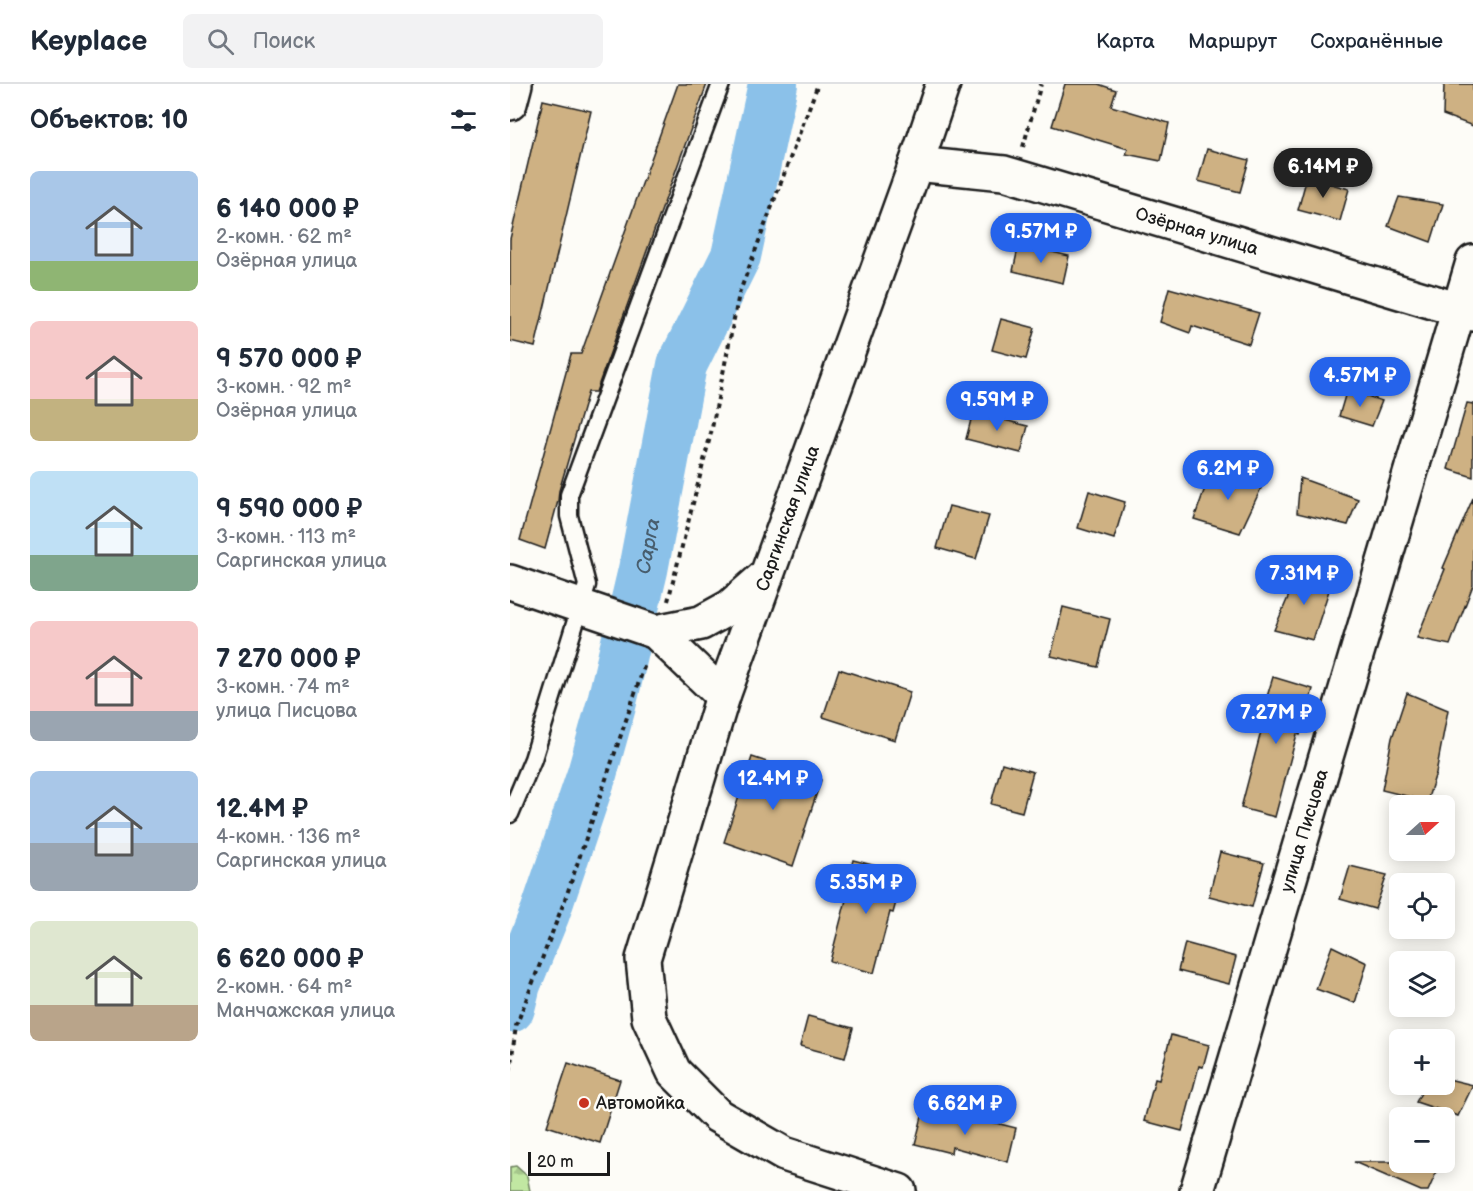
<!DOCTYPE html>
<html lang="ru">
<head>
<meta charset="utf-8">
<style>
	body { margin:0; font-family:"Balsamiq Sans",sans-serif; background:#f2f2f3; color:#1f2937; height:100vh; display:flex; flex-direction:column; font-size:22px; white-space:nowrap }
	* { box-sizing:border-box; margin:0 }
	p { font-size:20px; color:#747a83 }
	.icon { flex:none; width:33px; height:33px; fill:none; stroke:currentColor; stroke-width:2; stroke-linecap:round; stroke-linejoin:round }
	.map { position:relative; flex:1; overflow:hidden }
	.drawer { display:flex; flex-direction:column; background:#fff; width:510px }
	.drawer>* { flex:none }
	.needle { width:39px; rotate:69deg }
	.buttons { position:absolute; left:879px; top:711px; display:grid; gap:12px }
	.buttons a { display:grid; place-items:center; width:66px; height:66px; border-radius:9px; background:#fff; box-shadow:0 3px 15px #0003; font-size:30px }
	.scale { position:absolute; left:18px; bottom:15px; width:82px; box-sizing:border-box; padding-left:6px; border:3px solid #1c1c1c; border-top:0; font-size:16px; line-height:21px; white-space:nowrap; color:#1c1c1c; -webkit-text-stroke:4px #fdfcf7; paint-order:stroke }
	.price { position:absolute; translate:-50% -51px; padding:0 14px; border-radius:21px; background:#2563eb; color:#fff; font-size:20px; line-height:39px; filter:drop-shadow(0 2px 3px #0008) }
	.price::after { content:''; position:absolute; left:50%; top:36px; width:18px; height:14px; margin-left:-9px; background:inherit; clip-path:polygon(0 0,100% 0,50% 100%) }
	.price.selected { background:#222; color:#fff }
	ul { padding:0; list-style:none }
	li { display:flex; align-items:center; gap:18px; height:150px; padding:0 30px }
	li span { display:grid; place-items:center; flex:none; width:168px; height:120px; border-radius:9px; color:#555 }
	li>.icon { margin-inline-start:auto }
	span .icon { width:72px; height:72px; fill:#fffc; stroke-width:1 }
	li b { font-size:26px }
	h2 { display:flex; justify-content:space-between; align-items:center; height:72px; padding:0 30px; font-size:26px }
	header { display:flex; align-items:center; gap:36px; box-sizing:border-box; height:84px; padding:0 30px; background:#fff; border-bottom:2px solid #e0e1e3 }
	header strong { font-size:28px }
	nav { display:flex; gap:33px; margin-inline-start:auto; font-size:21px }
	.search { width:420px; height:54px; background:#f2f2f3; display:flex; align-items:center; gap:15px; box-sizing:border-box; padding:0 21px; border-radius:9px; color:#747a83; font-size:22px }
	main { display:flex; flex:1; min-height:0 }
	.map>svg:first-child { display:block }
	.forest { fill:url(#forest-firs); stroke:#6e825f; stroke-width:1.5 }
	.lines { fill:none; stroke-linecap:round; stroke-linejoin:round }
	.river { stroke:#8bc1e9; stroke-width:50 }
	.building { fill:#ceb183; stroke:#1c1c1c; stroke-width:1.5 }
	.service-casing { stroke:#1c1c1c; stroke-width:21 }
	.minor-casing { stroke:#1c1c1c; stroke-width:38 }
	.tertiary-casing { stroke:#1c1c1c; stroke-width:38 }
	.path { stroke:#1c1c1c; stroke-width:4; stroke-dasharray:4.5 4.5; stroke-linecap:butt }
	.service { stroke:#fdfcf7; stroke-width:16 }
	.minor { stroke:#fdfcf7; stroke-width:33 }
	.tertiary { stroke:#fdfcf7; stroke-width:33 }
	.poi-dot { fill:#c8321e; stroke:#fdfcf7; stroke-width:2 }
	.labels { text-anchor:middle; stroke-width:5; stroke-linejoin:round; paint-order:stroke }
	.street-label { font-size:18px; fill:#1c1c1c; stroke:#fdfcf7 }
	.poi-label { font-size:18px; fill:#1c1c1c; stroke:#fdfcf7; text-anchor:start }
	.water-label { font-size:20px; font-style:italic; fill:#485e6e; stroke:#fdfcf7 }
</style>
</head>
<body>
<header>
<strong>Keyplace</strong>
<div class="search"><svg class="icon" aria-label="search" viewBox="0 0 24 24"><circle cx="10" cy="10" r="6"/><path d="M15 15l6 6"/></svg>Поиск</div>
<nav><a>Карта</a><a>Маршрут</a><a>Сохранённые</a></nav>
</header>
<main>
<section class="drawer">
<h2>Объектов: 10<svg class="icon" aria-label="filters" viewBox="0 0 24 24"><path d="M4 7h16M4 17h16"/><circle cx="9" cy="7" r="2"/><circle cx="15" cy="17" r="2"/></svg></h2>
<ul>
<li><span style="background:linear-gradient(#a9c7e8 75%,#8fb573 0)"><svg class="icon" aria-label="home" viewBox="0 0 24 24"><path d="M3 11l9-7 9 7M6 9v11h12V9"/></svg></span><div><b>6 140 000 ₽</b><p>2-комн. · 62 m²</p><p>Озёрная улица</p></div></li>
<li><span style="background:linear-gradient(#f6c9c9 65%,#c2b280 0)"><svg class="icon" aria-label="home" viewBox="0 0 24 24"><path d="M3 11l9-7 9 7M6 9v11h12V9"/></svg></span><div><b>9 570 000 ₽</b><p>3-комн. · 92 m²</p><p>Озёрная улица</p></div></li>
<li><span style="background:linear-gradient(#bfe0f5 70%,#7fa58c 0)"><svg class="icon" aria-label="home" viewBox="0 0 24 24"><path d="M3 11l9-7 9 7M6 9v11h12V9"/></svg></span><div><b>9 590 000 ₽</b><p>3-комн. · 113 m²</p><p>Саргинская улица</p></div></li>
<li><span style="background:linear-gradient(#f6c9c9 75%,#9aa5b1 0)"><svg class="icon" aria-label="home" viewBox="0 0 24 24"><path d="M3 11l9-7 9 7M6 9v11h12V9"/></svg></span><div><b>7 270 000 ₽</b><p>3-комн. · 74 m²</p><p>улица Писцова</p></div></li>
<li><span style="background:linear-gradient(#a9c7e8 60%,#9aa5b1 0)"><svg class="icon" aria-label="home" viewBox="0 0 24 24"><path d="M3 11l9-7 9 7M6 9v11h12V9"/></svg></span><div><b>12.4M ₽</b><p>4-комн. · 136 m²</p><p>Саргинская улица</p></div></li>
<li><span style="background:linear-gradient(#dfe7d0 70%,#b9a48a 0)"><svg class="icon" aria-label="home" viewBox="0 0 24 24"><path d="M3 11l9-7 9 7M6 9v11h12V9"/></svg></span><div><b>6 620 000 ₽</b><p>2-комн. · 64 m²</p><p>Манчажская улица</p></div></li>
</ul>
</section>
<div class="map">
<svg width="963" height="1107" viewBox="0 0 963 1107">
	<defs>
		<pattern id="forest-firs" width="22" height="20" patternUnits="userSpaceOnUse" patternTransform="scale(1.5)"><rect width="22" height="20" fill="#c1e7a2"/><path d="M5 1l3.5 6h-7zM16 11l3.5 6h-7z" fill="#a5c68b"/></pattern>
	</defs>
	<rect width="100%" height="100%" fill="#fdfcf7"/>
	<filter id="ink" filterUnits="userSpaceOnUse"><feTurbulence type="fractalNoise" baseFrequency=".0167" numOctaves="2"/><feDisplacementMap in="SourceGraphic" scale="12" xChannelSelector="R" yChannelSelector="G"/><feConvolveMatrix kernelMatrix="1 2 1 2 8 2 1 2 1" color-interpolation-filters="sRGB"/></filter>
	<g filter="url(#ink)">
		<!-- forest -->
		<path class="forest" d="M 6,1082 L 17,1092 L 20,1107 L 0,1107 L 0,1083 Z"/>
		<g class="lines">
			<!-- river -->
			<path class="river" id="s1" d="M 0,924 L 6,900 L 35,829 L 82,690 L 101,622 L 133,486 L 172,281 L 226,172 L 263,0"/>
		</g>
		<!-- building -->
		<g class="building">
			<path d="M 168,0 L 197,0 L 86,308 L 78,308 L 49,407 L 48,417 L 35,465 L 10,456 L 61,270 L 71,270 Z"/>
			<path d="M 555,0 L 588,0 L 606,6 L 601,22 L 659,39 L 651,77 L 616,70 L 618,65 L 542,42 Z"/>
			<path d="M 934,0 L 963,0 L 963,42 L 933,31 Z"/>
			<path d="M 33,16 L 81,27 L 25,263 L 0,257 L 0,155 Z"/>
			<path d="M 697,65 L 739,76 L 730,108 L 688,97 Z"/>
			<path d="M 797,93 L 839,105 L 830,137 L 788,126 Z"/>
			<path d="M 889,113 L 933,120 L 921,158 L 878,142 Z"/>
			<path d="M 509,160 L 559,172 L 553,199 L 503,187 Z"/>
			<path d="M 659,204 L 749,229 L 739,260 L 682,242 L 680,249 L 650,238 Z"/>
			<path d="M 491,235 L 525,244 L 516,275 L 482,266 Z"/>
			<path d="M 837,305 L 872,317 L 862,342 L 829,332 Z"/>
			<path d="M 957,319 L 963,320 L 963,393 L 938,385 Z"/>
			<path d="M 463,328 L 518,342 L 511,369 L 456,355 Z"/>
			<path d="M 701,387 L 754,398 L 730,449 L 684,435 Z"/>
			<path d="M 790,394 L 848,415 L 838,441 L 787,429 Z"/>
			<path d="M 579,407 L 615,418 L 604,455 L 568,444 Z"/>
			<path d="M 963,414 L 963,501 L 940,561 L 907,554 L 935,485 L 933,484 Z"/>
			<path d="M 439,422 L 479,432 L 466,475 L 427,464 Z"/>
			<path d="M 788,490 L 823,494 L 803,556 L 764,546 Z"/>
			<path d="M 553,523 L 600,535 L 588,583 L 541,572 Z"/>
			<path d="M 329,585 L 400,608 L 385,656 L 313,633 Z"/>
			<path d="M 763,593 L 803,605 L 790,651 L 787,650 L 765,733 L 731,724 L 753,640 L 749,639 Z"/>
			<path d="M 897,609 L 938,626 L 926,689 L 917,717 L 872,706 L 882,654 Z"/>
			<path d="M 242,673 L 311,696 L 283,782 L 214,758 Z"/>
			<path d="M 492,679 L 523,688 L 512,728 L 481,720 Z"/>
			<path d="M 710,768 L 754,779 L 742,823 L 699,812 Z"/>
			<path d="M 343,776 L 394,789 L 383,829 L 380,828 L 364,889 L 320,877 L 336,816 L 333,816 Z"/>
			<path d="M 840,782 L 877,791 L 865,825 L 830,815 Z"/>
			<path d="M 675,859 L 726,873 L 719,900 L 668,887 Z"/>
			<path d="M 822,862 L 857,879 L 845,919 L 806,905 Z"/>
			<path d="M 298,932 L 343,944 L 335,974 L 290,962 Z"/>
			<path d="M 661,951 L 699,961 L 693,983 L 689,982 L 672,1047 L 634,1037 L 645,995 L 649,996 Z"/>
			<path d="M 58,979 L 110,996 L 90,1059 L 37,1042 Z"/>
			<path d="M 934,994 L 963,1001 L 948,1032 L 906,1018 L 916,1000 L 934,1000 Z"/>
			<path d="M 414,1025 L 469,1039 L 470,1035 L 506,1044 L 498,1078 L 442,1063 L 441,1069 L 405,1060 Z"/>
			<path d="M 844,1078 L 931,1078 L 918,1107 L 911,1107 Z"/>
		</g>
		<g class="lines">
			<defs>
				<path id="service" d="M 0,730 L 23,675 L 77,501 L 59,432 L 59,411 L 211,0"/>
				<g id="minor">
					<path d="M 0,19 L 5,0"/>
					<path id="s2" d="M 406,80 L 494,89 L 963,230"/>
					<path id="s3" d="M 687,1107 L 963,178"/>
				</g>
				<g id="tertiary">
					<path d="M 0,498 L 146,548 L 213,612"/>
					<path d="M 146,548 L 191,539 L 220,523 L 252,495"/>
					<path id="s4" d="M 389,1107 L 274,1070 L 208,1032 L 164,988 L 139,934 L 133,875 L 213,612 L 406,80 L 433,0"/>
				</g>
			</defs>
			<!-- service casing -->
			<use href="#service" class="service-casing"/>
			<!-- minor casing -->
			<use href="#minor" class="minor-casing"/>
			<!-- tertiary casing -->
			<use href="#tertiary" class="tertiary-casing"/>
			<!-- path -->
			<g class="path">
				<path d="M 513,63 L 531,0"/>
				<path d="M 158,517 L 201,349 L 229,210 L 308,0"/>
				<path d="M 0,987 L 6,942 L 56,813 L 135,580"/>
			</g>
			<!-- service -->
			<use href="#service" class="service"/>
			<!-- minor -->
			<use href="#minor" class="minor"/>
			<!-- tertiary -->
			<use href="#tertiary" class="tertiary"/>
		</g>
	</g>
	<!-- markers -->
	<circle class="poi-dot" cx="74" cy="1019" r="6"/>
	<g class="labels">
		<!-- street labels -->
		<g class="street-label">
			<text dy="6" stroke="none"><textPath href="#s2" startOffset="290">Озёрная улица</textPath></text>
			<text dy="6" stroke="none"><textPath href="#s4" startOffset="842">Саргинская улица</textPath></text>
			<text dy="6" stroke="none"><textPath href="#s3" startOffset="376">улица Писцова</textPath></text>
		</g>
		<!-- poi labels -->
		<g class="poi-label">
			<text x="86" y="1025">Автомойка</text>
		</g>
		<!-- water labels -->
		<g class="water-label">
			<text dy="7" stroke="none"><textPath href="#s1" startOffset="483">Сарга</textPath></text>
		</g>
	</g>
</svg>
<div class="buttons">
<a><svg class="needle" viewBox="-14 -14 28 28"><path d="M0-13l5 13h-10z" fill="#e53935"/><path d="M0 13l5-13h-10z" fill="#747a83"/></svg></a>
<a><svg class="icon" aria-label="locate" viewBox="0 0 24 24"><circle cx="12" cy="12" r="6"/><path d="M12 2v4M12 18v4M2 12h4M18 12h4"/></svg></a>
<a><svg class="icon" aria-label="layers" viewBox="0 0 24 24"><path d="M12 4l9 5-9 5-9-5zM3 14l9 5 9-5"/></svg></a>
<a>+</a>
<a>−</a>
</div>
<div class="scale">20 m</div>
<b class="price selected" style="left:813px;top:115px">6.14M ₽</b>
<b class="price" style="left:531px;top:180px">9.57M ₽</b>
<b class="price" style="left:850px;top:324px">4.57M ₽</b>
<b class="price" style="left:487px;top:348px">9.59M ₽</b>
<b class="price" style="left:718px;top:417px">6.2M ₽</b>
<b class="price" style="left:794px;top:522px">7.31M ₽</b>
<b class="price" style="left:766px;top:661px">7.27M ₽</b>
<b class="price" style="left:263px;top:727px">12.4M ₽</b>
<b class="price" style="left:356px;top:831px">5.35M ₽</b>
<b class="price" style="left:455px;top:1052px">6.62M ₽</b>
</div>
</main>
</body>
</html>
